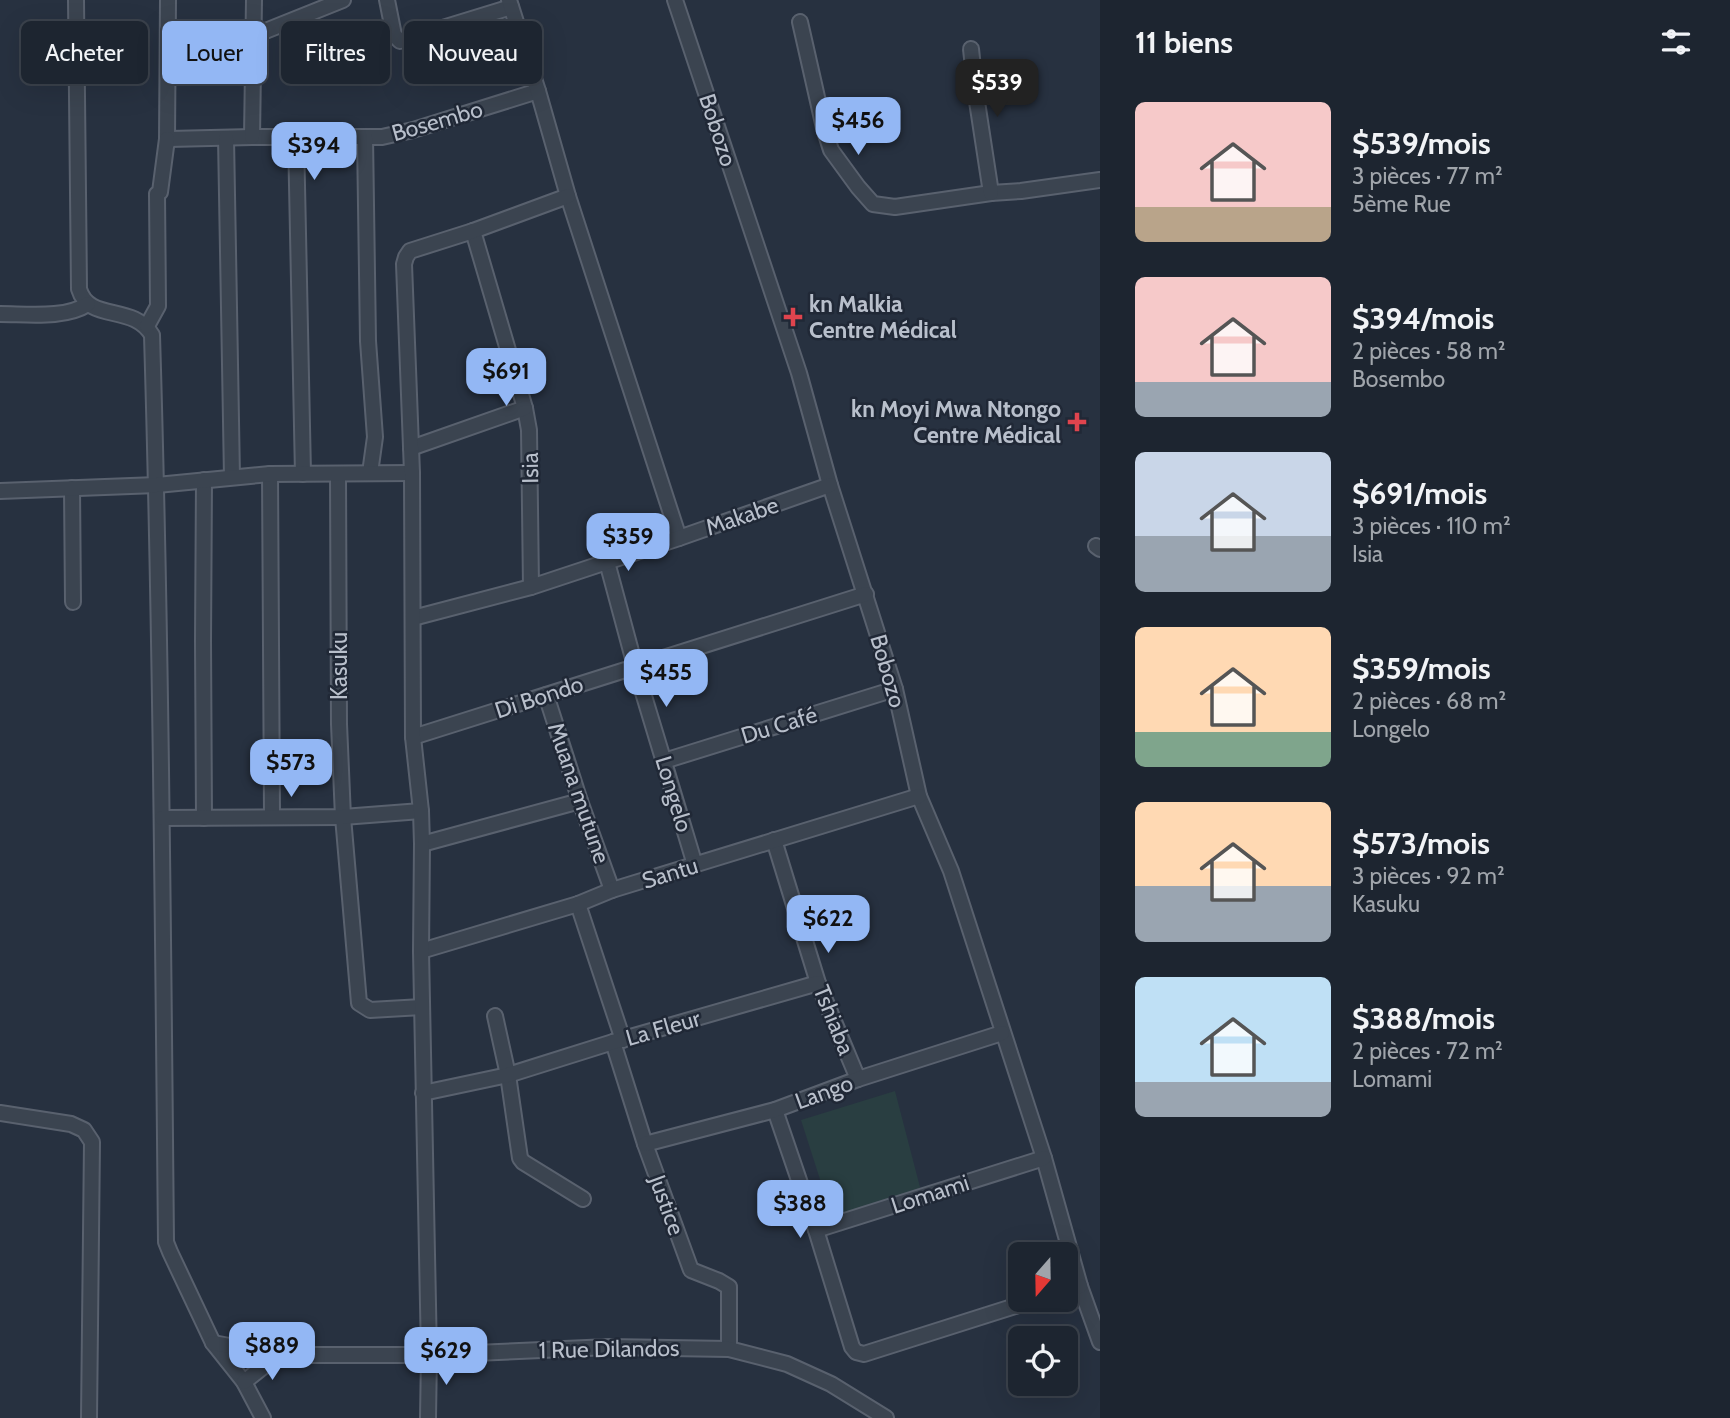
<!DOCTYPE html>
<html lang="fr">
<head>
<meta charset="utf-8">
<style>
	body { margin:0; font-family:Cabin,sans-serif; background:#252d38; color:#f1f3f6; height:100vh; display:flex; flex-direction:column; font-size:26px; white-space:nowrap }
	* { box-sizing:border-box; margin:0 }
	p { font-size:23px; color:#a0a5ab }
	.icon { flex:none; width:38px; height:38px; fill:none; stroke:currentColor; stroke-width:2; stroke-linecap:round; stroke-linejoin:round }
	.map { position:relative; flex:1; overflow:hidden }
	.sheet { display:flex; flex-direction:column; background:#1d2530; width:630px }
	.sheet>* { flex:none }
	.top-card { position:absolute; left:21px; top:21px; width:665px; height:63px; display:flex; gap:14px }
	.needle { width:46px; rotate:200deg }
	.fabs { position:absolute; left:1008px; top:1242px; display:grid; gap:14px }
	.fabs a { display:grid; place-items:center; width:70px; height:70px; border-radius:10px; background:#1d2530; box-shadow:0 7px 28px #0002,0 0 0 2px #3b424c; font-size:35px }
	.price { position:absolute; translate:-50% -60px; padding:0 16px; border-radius:14px; background:#93b7f4; color:#111; font-size:23px; line-height:46px; filter:drop-shadow(0 2px 4px #0008) }
	.price::after { content:''; position:absolute; left:50%; top:42px; width:21px; height:16px; margin-left:-10px; background:inherit; clip-path:polygon(0 0,100% 0,50% 100%) }
	.price.current { background:#222; color:#fff }
	ul { padding:0; list-style:none }
	li { display:flex; align-items:center; gap:21px; height:175px; padding:0 35px }
	li span { display:grid; place-items:center; flex:none; width:196px; height:140px; border-radius:10px; color:#555 }
	li>.icon { margin-inline-start:auto }
	span .icon { width:84px; height:84px; fill:#fffc; stroke-width:1 }
	li b { font-size:30px }
	h2 { display:flex; justify-content:space-between; align-items:center; height:84px; padding:0 35px; font-size:30px }
	.chip { padding:0 24px; border-radius:10px; background:#1d2530; box-shadow:0 7px 28px #0002,0 0 0 2px #3b424c; font-size:24px; line-height:63px }
	.chip.current { background:#93b7f4; color:#111 }
	main { display:flex; flex:1; min-height:0 }
	.map>svg:first-child { display:block }
	.green { fill:#293e41 }
	.lines { fill:none; stroke-linecap:round; stroke-linejoin:round }
	.minor-casing { stroke:#59616e; stroke-width:18 }
	.minor { stroke:#3b4450; stroke-width:14 }
	.health-dot { fill:#e0444e; stroke:#202836; stroke-width:2.5 }
	.labels { text-anchor:middle; stroke-width:5; stroke-linejoin:round; paint-order:stroke }
	.street-label { font-size:23px; fill:#b8bfcb; stroke:#202836 }
	.poi-label { font-size:23px; font-weight:bold; fill:#b8bfcb; stroke:#202836; text-anchor:start }
</style>
</head>
<body>
<main>
<div class="map">
<svg width="1100" height="1418" viewBox="0 0 1100 1418">
	<rect width="100%" height="100%" fill="#273140"/>
	<!-- green -->
	<path class="green" d="M 895,1091 L 921,1191 L 833,1220 L 801,1120 Z"/>
	<g class="lines">
		<defs>
			<g id="minor">
				<path d="M 76,0 L 79,289 C 89,323 133,303 152,335 C 161,637 163,940 166,1242 L 170,1252 L 213,1343 L 244,1382 L 263,1418"/>
				<path d="M 168,0 L 167,139 L 168,142 L 169,139 L 252,137 L 382,137 L 413,130 L 538,91"/>
				<path d="M 387,0 L 394,35 L 400,41 L 511,7"/>
				<path d="M 509,0 L 538,91 L 568,196 L 679,538"/>
				<path d="M 675,0 L 799,373 L 830,485 L 895,689 L 919,796 L 951,871 L 1044,1158 L 1080,1286 L 1100,1342"/>
				<path d="M 800,22 L 824,128 L 831,150 L 858,187 L 873,204 L 895,207 L 991,193 L 1021,191 L 1100,180"/>
				<path d="M 253,36 L 343,0"/>
				<path d="M 971,49 L 976,95 L 991,193"/>
				<path d="M 252,137 L 254,0"/>
				<path d="M 296,137 L 303,474"/>
				<path d="M 365,137 L 368,341 L 375,437 L 370,473"/>
				<path d="M 226,138 L 232,477"/>
				<path d="M 473,231 L 525,408 L 529,430 L 531,587"/>
				<path d="M 0,314 C 27,314 65,319 88,304"/>
				<path d="M 147,326 L 158,306 L 157,194 L 160,192 L 167,139"/>
				<path d="M 411,448 L 525,408"/>
				<path d="M 270,474 L 272,816"/>
				<path d="M 338,474 L 339,724 L 343,817 L 359,1003 L 370,1010 L 422,1007"/>
				<path d="M 204,480 L 203,641 L 204,818"/>
				<path d="M 72,488 L 73,602"/>
				<path d="M 0,491 L 157,485 L 270,474 L 412,473"/>
				<path d="M 1096,546 L 1100,549"/>
				<path d="M 607,562 L 635,666 L 695,865"/>
				<path d="M 413,618 L 531,587 L 679,538 L 830,485"/>
				<path d="M 546,695 L 580,801 L 612,890"/>
				<path d="M 413,737 L 866,594"/>
				<path d="M 664,761 L 895,689"/>
				<path d="M 162,818 L 343,817 L 421,811"/>
				<path d="M 774,840 L 818,983 L 858,1079"/>
				<path d="M 422,844 L 580,801"/>
				<path d="M 578,904 L 623,1040"/>
				<path d="M 421,951 L 578,904 L 612,890 L 919,796"/>
				<path d="M 495,1016 L 508,1075 L 520,1158 L 523,1162 L 583,1199"/>
				<path d="M 613,1042 L 645,1144 L 691,1270 L 719,1281 L 729,1287 L 729,1349"/>
				<path d="M 423,1093 L 508,1075 L 613,1042 L 818,983"/>
				<path d="M 775,1110 L 816,1230 L 852,1347 L 856,1352 L 864,1354 L 1034,1300"/>
				<path d="M 0,1113 L 71,1124 L 84,1130 L 92,1142 L 89,1418"/>
				<path d="M 645,1144 L 775,1110 L 858,1079 L 1002,1033"/>
				<path d="M 816,1230 L 1044,1158"/>
				<path d="M 1066,1290 L 1080,1286"/>
				<path d="M 213,1343 L 278,1355 L 429,1355 L 609,1347 L 729,1349 L 787,1364 L 831,1384 L 886,1418"/>
				<path d="M 244,1382 L 278,1355"/>
				<path d="M 428,1418 L 429,1355 L 421,951 L 422,844 L 421,811 L 413,737 L 412,473 L 404,264 L 406,257 L 410,251 L 473,231 L 568,196"/>
			</g>
		</defs>
		<!-- minor casing -->
		<use href="#minor" class="minor-casing"/>
		<!-- minor -->
		<use href="#minor" class="minor"/>
	</g>
	<!-- markers -->
	<g class="health-dot">
		<path d="M789.5 306.5h7v7h7v7h-7v7h-7v-7h-7v-7h7z"/>
		<path d="M1073.5 411.5h7v7h7v7h-7v7h-7v-7h-7v-7h7z"/>
	</g>
	<g class="labels">
		<!-- street labels -->
		<g class="street-label">
			<text transform="translate(437 121) rotate(-16)" y="8">Bosembo</text>
			<text transform="translate(718 130) rotate(72)" y="8">Bobozo</text>
			<text transform="translate(530 468) rotate(-91)" y="8">Isia</text>
			<text transform="translate(742 516) rotate(-19)" y="8">Makabe</text>
			<text transform="translate(339 666) rotate(-90)" y="8">Kasuku</text>
			<text transform="translate(888 671) rotate(74)" y="8">Bobozo</text>
			<text transform="translate(539 697) rotate(-18)" y="8">Di Bondo</text>
			<text transform="translate(779 725) rotate(-17)" y="8">Du Café</text>
			<text transform="translate(579 793) rotate(71)" y="8">Muana mutune</text>
			<text transform="translate(674 794) rotate(73)" y="8">Longelo</text>
			<text transform="translate(670 873) rotate(-17)" y="8">Santu</text>
			<text transform="translate(834 1020) rotate(68)" y="8">Tshiaba</text>
			<text transform="translate(663 1028) rotate(-16)" y="8">La Fleur</text>
			<text transform="translate(824 1092) rotate(-20)" y="8">Lango</text>
			<text transform="translate(930 1194) rotate(-18)" y="8">Lomami</text>
			<text transform="translate(667 1205) rotate(70)" y="8">Justice</text>
			<text transform="translate(609 1349) rotate(-1)" y="8">1 Rue Dilandos</text>
		</g>
		<!-- poi labels -->
		<g class="poi-label">
			<text x="809" y="312">kn Malkia<tspan x="809" dy="26">Centre Médical</tspan></text>
			<text x="1061" y="417" text-anchor="end">kn Moyi Mwa Ntongo<tspan x="1061" dy="26">Centre Médical</tspan></text>
		</g>
	</g>
</svg>
<div class="fabs">
<a><svg class="needle" viewBox="-14 -14 28 28"><path d="M0-13l5 13h-10z" fill="#e53935"/><path d="M0 13l5-13h-10z" fill="#a0a5ab"/></svg></a>
<a><svg class="icon" aria-label="locate" viewBox="0 0 24 24"><circle cx="12" cy="12" r="6"/><path d="M12 2v4M12 18v4M2 12h4M18 12h4"/></svg></a>
</div>
<b class="price current" style="left:997px;top:119px">$539</b>
<b class="price" style="left:858px;top:157px">$456</b>
<b class="price" style="left:314px;top:182px">$394</b>
<b class="price" style="left:506px;top:408px">$691</b>
<b class="price" style="left:628px;top:573px">$359</b>
<b class="price" style="left:666px;top:709px">$455</b>
<b class="price" style="left:291px;top:799px">$573</b>
<b class="price" style="left:828px;top:955px">$622</b>
<b class="price" style="left:800px;top:1240px">$388</b>
<b class="price" style="left:272px;top:1382px">$889</b>
<b class="price" style="left:446px;top:1387px">$629</b>
<div class="top-card">
<a class="chip">Acheter</a>
<a class="chip current">Louer</a>
<a class="chip">Filtres</a>
<a class="chip">Nouveau</a>
</div>
</div>
<section class="sheet">
<h2>11 biens<svg class="icon" aria-label="filters" viewBox="0 0 24 24"><path d="M4 7h16M4 17h16"/><circle cx="9" cy="7" r="2"/><circle cx="15" cy="17" r="2"/></svg></h2>
<ul>
<li><span style="background:linear-gradient(#f6c9c9 75%,#b9a48a 0)"><svg class="icon" aria-label="home" viewBox="0 0 24 24"><path d="M3 11l9-7 9 7M6 9v11h12V9"/></svg></span><div><b>$539/mois</b><p>3 pièces · 77 m²</p><p>5ème Rue</p></div></li>
<li><span style="background:linear-gradient(#f6c9c9 75%,#9aa5b1 0)"><svg class="icon" aria-label="home" viewBox="0 0 24 24"><path d="M3 11l9-7 9 7M6 9v11h12V9"/></svg></span><div><b>$394/mois</b><p>2 pièces · 58 m²</p><p>Bosembo</p></div></li>
<li><span style="background:linear-gradient(#c9d6e8 60%,#9aa5b1 0)"><svg class="icon" aria-label="home" viewBox="0 0 24 24"><path d="M3 11l9-7 9 7M6 9v11h12V9"/></svg></span><div><b>$691/mois</b><p>3 pièces · 110 m²</p><p>Isia</p></div></li>
<li><span style="background:linear-gradient(#ffd9b3 75%,#7fa58c 0)"><svg class="icon" aria-label="home" viewBox="0 0 24 24"><path d="M3 11l9-7 9 7M6 9v11h12V9"/></svg></span><div><b>$359/mois</b><p>2 pièces · 68 m²</p><p>Longelo</p></div></li>
<li><span style="background:linear-gradient(#ffd9b3 60%,#9aa5b1 0)"><svg class="icon" aria-label="home" viewBox="0 0 24 24"><path d="M3 11l9-7 9 7M6 9v11h12V9"/></svg></span><div><b>$573/mois</b><p>3 pièces · 92 m²</p><p>Kasuku</p></div></li>
<li><span style="background:linear-gradient(#bfe0f5 75%,#9aa5b1 0)"><svg class="icon" aria-label="home" viewBox="0 0 24 24"><path d="M3 11l9-7 9 7M6 9v11h12V9"/></svg></span><div><b>$388/mois</b><p>2 pièces · 72 m²</p><p>Lomami</p></div></li>
</ul>
</section>
</main>
</body>
</html>
